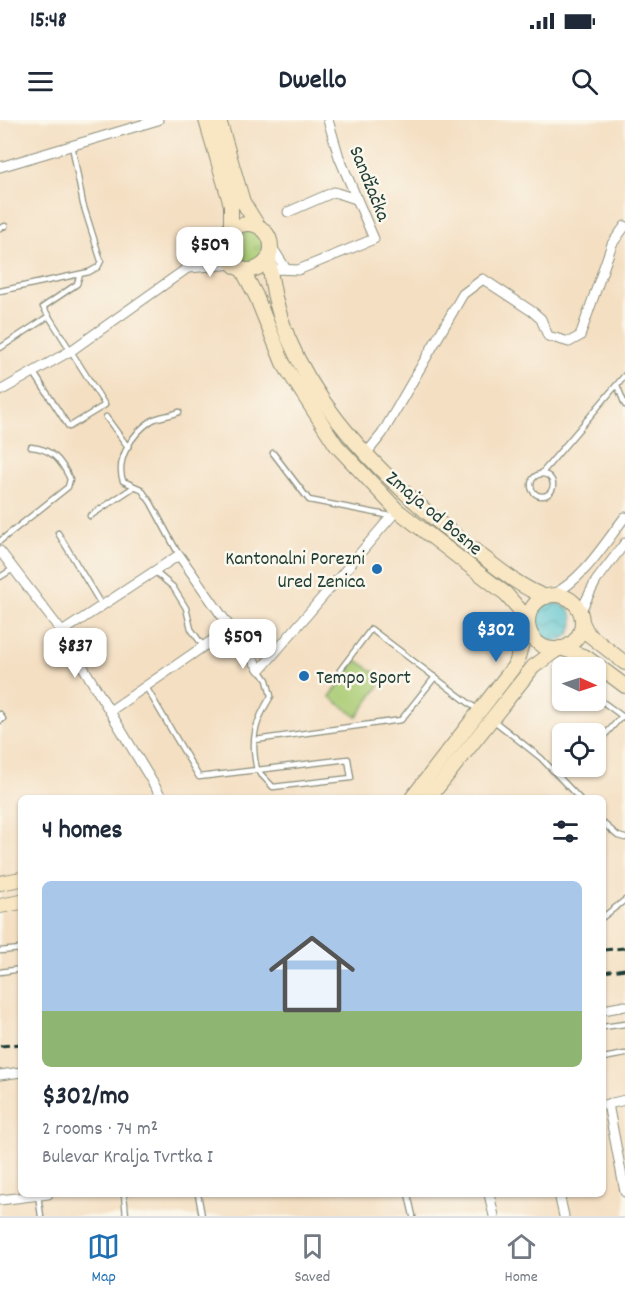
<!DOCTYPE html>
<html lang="en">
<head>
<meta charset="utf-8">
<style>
	body { margin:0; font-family:Dekko,sans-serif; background:#f6f6f7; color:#1f2937; height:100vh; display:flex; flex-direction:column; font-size:22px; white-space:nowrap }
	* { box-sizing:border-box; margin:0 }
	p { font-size:20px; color:#747a83 }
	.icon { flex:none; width:33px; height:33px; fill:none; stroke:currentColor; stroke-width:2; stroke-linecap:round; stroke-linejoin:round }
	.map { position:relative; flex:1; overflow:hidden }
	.drawer { position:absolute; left:18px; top:675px; width:588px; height:402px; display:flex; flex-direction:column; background:#fff; border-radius:9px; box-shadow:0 2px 4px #0004 }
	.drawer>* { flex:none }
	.needle { width:39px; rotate:93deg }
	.buttons { position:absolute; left:552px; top:537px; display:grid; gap:12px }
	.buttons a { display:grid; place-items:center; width:54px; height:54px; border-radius:9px; background:#fff; box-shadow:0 2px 4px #0004; font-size:30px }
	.price { position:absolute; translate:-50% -51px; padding:0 14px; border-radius:12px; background:#fff; color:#222; font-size:20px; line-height:39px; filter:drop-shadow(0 2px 3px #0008) }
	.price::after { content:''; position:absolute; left:50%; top:36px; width:18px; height:14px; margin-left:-9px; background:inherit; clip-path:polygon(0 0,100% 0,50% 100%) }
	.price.current { background:#1f6fb2; color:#fff }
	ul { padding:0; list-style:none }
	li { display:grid; align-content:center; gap:12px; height:318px; padding:0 24px }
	li span { display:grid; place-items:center; height:186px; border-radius:9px; color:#555 }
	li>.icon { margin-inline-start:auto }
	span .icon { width:108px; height:108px; fill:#fffc; stroke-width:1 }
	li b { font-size:26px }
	h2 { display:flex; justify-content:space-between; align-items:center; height:72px; padding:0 24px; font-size:26px }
	.status { display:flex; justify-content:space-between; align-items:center; height:42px; padding:0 30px; background:#fff; direction:ltr }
	.status svg { height:16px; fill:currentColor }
	header { display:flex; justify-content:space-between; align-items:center; height:78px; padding:0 24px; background:#fff; font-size:27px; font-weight:800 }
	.menu { display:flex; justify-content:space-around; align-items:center; height:84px; border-top:2px solid #e0e1e3; background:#fff; font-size:16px; color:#747a83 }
	.menu a { display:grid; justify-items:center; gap:3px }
	.menu .current { color:#1f6fb2 }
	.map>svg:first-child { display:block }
	.grass { fill:url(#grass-tufts); stroke:#648454; stroke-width:1.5 }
	.garden { fill:#aacc75; stroke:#648454; stroke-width:1.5 }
	.water { fill:url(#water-waves); stroke:#3a7f80; stroke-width:1.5 }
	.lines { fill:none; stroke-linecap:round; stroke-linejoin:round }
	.lane-casing { stroke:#8a8e7b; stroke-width:7 }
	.street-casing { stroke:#8a8e7b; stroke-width:11 }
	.secondary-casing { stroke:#8a8e7b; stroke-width:16 }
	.lane { stroke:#fff; stroke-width:4.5 }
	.street { stroke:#fff; stroke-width:9 }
	.secondary { stroke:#f9e7c3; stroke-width:14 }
	.rail { stroke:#1f3d34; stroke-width:3; stroke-dasharray:9 4.5; stroke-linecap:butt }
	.poi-dot { fill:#1f6fb2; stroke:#fbf7ec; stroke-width:2 }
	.labels { text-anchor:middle; stroke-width:5; stroke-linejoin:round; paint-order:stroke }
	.street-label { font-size:20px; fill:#1f3d34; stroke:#fbf7ec }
	.poi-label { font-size:20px; fill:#1f3d34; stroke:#fbf7ec; text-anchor:end }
</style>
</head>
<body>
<div class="status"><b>15:48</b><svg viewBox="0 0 49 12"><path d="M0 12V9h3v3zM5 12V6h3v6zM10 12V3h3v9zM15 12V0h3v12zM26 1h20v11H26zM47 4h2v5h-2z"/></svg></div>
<header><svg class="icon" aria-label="menu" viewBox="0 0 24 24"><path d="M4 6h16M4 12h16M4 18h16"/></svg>Dwello<svg class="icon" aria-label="search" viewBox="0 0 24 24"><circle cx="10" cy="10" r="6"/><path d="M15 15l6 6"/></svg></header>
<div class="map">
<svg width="625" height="1096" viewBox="0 0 625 1096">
	<defs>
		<pattern id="grass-tufts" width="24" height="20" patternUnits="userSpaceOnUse" patternTransform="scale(1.5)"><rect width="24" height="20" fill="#aacc75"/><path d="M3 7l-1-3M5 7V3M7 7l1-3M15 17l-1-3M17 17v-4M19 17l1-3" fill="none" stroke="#8aa761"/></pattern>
		<pattern id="water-waves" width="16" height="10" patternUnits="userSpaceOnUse" patternTransform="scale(1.5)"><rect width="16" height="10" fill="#54c1cc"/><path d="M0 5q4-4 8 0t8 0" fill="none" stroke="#459ea6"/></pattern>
	</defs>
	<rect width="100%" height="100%" fill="#fbf7ec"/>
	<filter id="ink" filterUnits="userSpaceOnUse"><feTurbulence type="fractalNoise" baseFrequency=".0167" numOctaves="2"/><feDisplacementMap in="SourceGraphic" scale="12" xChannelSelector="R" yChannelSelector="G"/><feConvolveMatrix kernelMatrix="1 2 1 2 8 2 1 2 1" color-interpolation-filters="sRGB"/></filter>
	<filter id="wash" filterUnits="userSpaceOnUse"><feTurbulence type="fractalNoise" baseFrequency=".008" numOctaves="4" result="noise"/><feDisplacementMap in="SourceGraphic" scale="24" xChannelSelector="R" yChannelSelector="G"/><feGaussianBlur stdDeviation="1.35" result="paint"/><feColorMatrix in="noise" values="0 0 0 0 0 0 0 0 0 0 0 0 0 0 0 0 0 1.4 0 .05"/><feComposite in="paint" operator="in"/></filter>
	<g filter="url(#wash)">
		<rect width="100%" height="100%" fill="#f4dfc2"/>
		<!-- grass -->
		<circle class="grass" cx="249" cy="127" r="16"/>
		<!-- garden -->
		<path class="garden" d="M 357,540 L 384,559 L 357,597 L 330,577 Z"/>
		<!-- water -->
		<circle class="water" cx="554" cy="502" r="19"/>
	</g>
	<g filter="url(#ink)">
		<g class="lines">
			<defs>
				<g id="lane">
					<path d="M 0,108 L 5,106"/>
					<path d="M 0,171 L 89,152 L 98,147 L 101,141 L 83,84 L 72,25"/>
					<path d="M 0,228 L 49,196"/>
					<path d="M 34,253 L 69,307 L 105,285 L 43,187 L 77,164 L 80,154"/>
					<path d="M 617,265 L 625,285"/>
					<path d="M 179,292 C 171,296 158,296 151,301 C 133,313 115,339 123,361 L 141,369 L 151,383 L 179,435"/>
					<path d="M 106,297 L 128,327"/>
					<path d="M 273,333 L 309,380 L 391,396"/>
					<path d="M 541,354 L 625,255"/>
					<circle cx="542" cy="365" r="11"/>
					<path d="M 90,396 L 134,367"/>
					<path d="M 58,413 L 102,486"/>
					<path d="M 0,421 L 68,367 L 70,359 C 61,340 52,329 31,327"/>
					<path d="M 154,451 L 173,467 L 186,488 L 191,509 L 203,526"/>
					<path d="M 0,457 L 13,449"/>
					<path d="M 340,550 L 371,509 L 478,590"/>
					<path d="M 146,567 L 199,657 L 257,650 L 273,667 L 351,658 L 348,639 L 257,650 C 250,619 255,602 271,576 L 267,560 L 260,550"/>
					<path d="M 596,577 L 622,596"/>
					<path d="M 0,594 L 3,599 L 0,601"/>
					<path d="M 493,600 L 541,638 L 579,678"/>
					<path d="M 572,612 L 575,614"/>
					<path d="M 255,620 L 401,600 L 435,557"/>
					<path d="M 596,625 L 622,596 L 625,598"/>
					<path d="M 603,703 L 618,716 L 625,718"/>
					<path d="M 603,797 L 625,780"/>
					<path d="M 0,831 L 21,829"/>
					<path d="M 0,852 L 21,849"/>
					<path d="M 603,907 L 625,904"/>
					<path d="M 603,938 L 625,934"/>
					<path d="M 124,1074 L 126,1096"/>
					<path d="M 198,1074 L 202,1096"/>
					<path d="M 408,1074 L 413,1096"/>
					<path d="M 38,1075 L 41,1096"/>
				</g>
				<g id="street">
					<path d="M 0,47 L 158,0"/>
					<path d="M 288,92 L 334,72 L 356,79"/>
					<path d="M 270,124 L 286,149"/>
					<path d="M 188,148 L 234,144"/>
					<path d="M 270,155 L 277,149 L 298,150 L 374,119 L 339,37 L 328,0"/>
					<path d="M 0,271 L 72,230 L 227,120"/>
					<path d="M 365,335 L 382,314 L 463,174 L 483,159 L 533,192 L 541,199 L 548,216 L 569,222 L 580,216 L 612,124 L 625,106"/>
					<path d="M 0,431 L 62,512 L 162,678"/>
					<path d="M 552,475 C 583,460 604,424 625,397"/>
					<path d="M 580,492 L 596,461 L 625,423"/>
					<path d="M 62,512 L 179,435 L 260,550 L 397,390"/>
					<path d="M 110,591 L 230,508"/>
					<path d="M 603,890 L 625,886"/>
					<path d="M 0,955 L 21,952"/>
					<path d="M 608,984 L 625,1072"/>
					<path d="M 604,985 L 625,980"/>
					<path d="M 489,1074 L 494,1096"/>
					<path d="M 559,1074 L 564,1096"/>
					<path d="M 0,1080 L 48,1074"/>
				</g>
				<g id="secondary">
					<path d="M 206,0 L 231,85 L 231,112"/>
					<path d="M 219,0 L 243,82 L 258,106"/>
					<circle cx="248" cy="127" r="23"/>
					<path d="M 269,136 C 275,257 380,358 470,427 C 494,445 517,466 546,477"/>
					<path d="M 242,149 L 256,176 L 283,243 L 336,325 L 397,390 L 506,474 L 528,499"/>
					<circle cx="555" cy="502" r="27"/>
					<path d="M 582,502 L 588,514 L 625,543"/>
					<path d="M 560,528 L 586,537 L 625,566"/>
					<path d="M 412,678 L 516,544 L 528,502"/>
					<path d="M 429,678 L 533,547 L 558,529"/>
					<path d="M 0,763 L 21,759"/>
					<path d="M 0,786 L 21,782"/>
				</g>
			</defs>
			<!-- lane casing -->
			<use href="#lane" class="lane-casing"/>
			<!-- street casing -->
			<use href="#street" class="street-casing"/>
			<!-- secondary casing -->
			<use href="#secondary" class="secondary-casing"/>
			<!-- lane -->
			<use href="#lane" class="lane"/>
			<!-- street -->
			<use href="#street" class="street"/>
			<!-- secondary -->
			<use href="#secondary" class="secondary"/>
			<!-- rail -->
			<g class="rail">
				<path d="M 603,830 L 625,828"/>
				<path d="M 603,852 L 625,849"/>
				<path d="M 0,926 L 21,924"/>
			</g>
		</g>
	</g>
	<!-- markers -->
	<g class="poi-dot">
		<circle cx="377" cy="449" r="6"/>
		<circle cx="304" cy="556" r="6"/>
	</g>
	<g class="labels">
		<!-- street labels -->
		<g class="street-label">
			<text transform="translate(371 63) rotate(68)" y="7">Sandžačka</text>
			<text transform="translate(435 392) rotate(40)" y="7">Zmaja od Bosne</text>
		</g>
		<!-- poi labels -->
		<g class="poi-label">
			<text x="365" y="444">Kantonalni Porezni<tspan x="365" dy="23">Ured Zenica</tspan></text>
			<text x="316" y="563" text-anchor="start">Tempo Sport</text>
		</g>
	</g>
</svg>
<div class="buttons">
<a><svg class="needle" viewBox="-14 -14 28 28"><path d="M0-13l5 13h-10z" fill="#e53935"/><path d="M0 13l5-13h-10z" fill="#747a83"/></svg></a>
<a><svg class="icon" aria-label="locate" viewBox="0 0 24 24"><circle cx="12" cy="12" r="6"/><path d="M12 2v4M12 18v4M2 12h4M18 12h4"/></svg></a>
</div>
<b class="price" style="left:210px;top:158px">$509</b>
<b class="price current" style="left:496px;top:543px">$302</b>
<b class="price" style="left:243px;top:550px">$509</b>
<b class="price" style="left:75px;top:559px">$837</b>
<section class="drawer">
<h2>4 homes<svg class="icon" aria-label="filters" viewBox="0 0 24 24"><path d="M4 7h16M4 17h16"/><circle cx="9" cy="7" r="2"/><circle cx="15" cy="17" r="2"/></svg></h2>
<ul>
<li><span style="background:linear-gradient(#a9c7e8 70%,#8fb573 0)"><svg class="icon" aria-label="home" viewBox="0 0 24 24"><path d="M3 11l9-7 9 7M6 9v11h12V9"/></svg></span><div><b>$302/mo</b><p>2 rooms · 74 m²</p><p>Bulevar Kralja Tvrtka I</p></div></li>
</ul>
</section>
</div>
<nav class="menu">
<a class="current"><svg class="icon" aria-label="map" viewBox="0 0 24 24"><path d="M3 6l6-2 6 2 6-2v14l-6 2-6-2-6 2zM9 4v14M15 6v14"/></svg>Map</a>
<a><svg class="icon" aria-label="saved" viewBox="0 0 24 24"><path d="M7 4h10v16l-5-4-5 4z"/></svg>Saved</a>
<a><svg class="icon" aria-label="home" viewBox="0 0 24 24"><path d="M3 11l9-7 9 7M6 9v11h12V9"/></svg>Home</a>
</nav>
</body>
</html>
